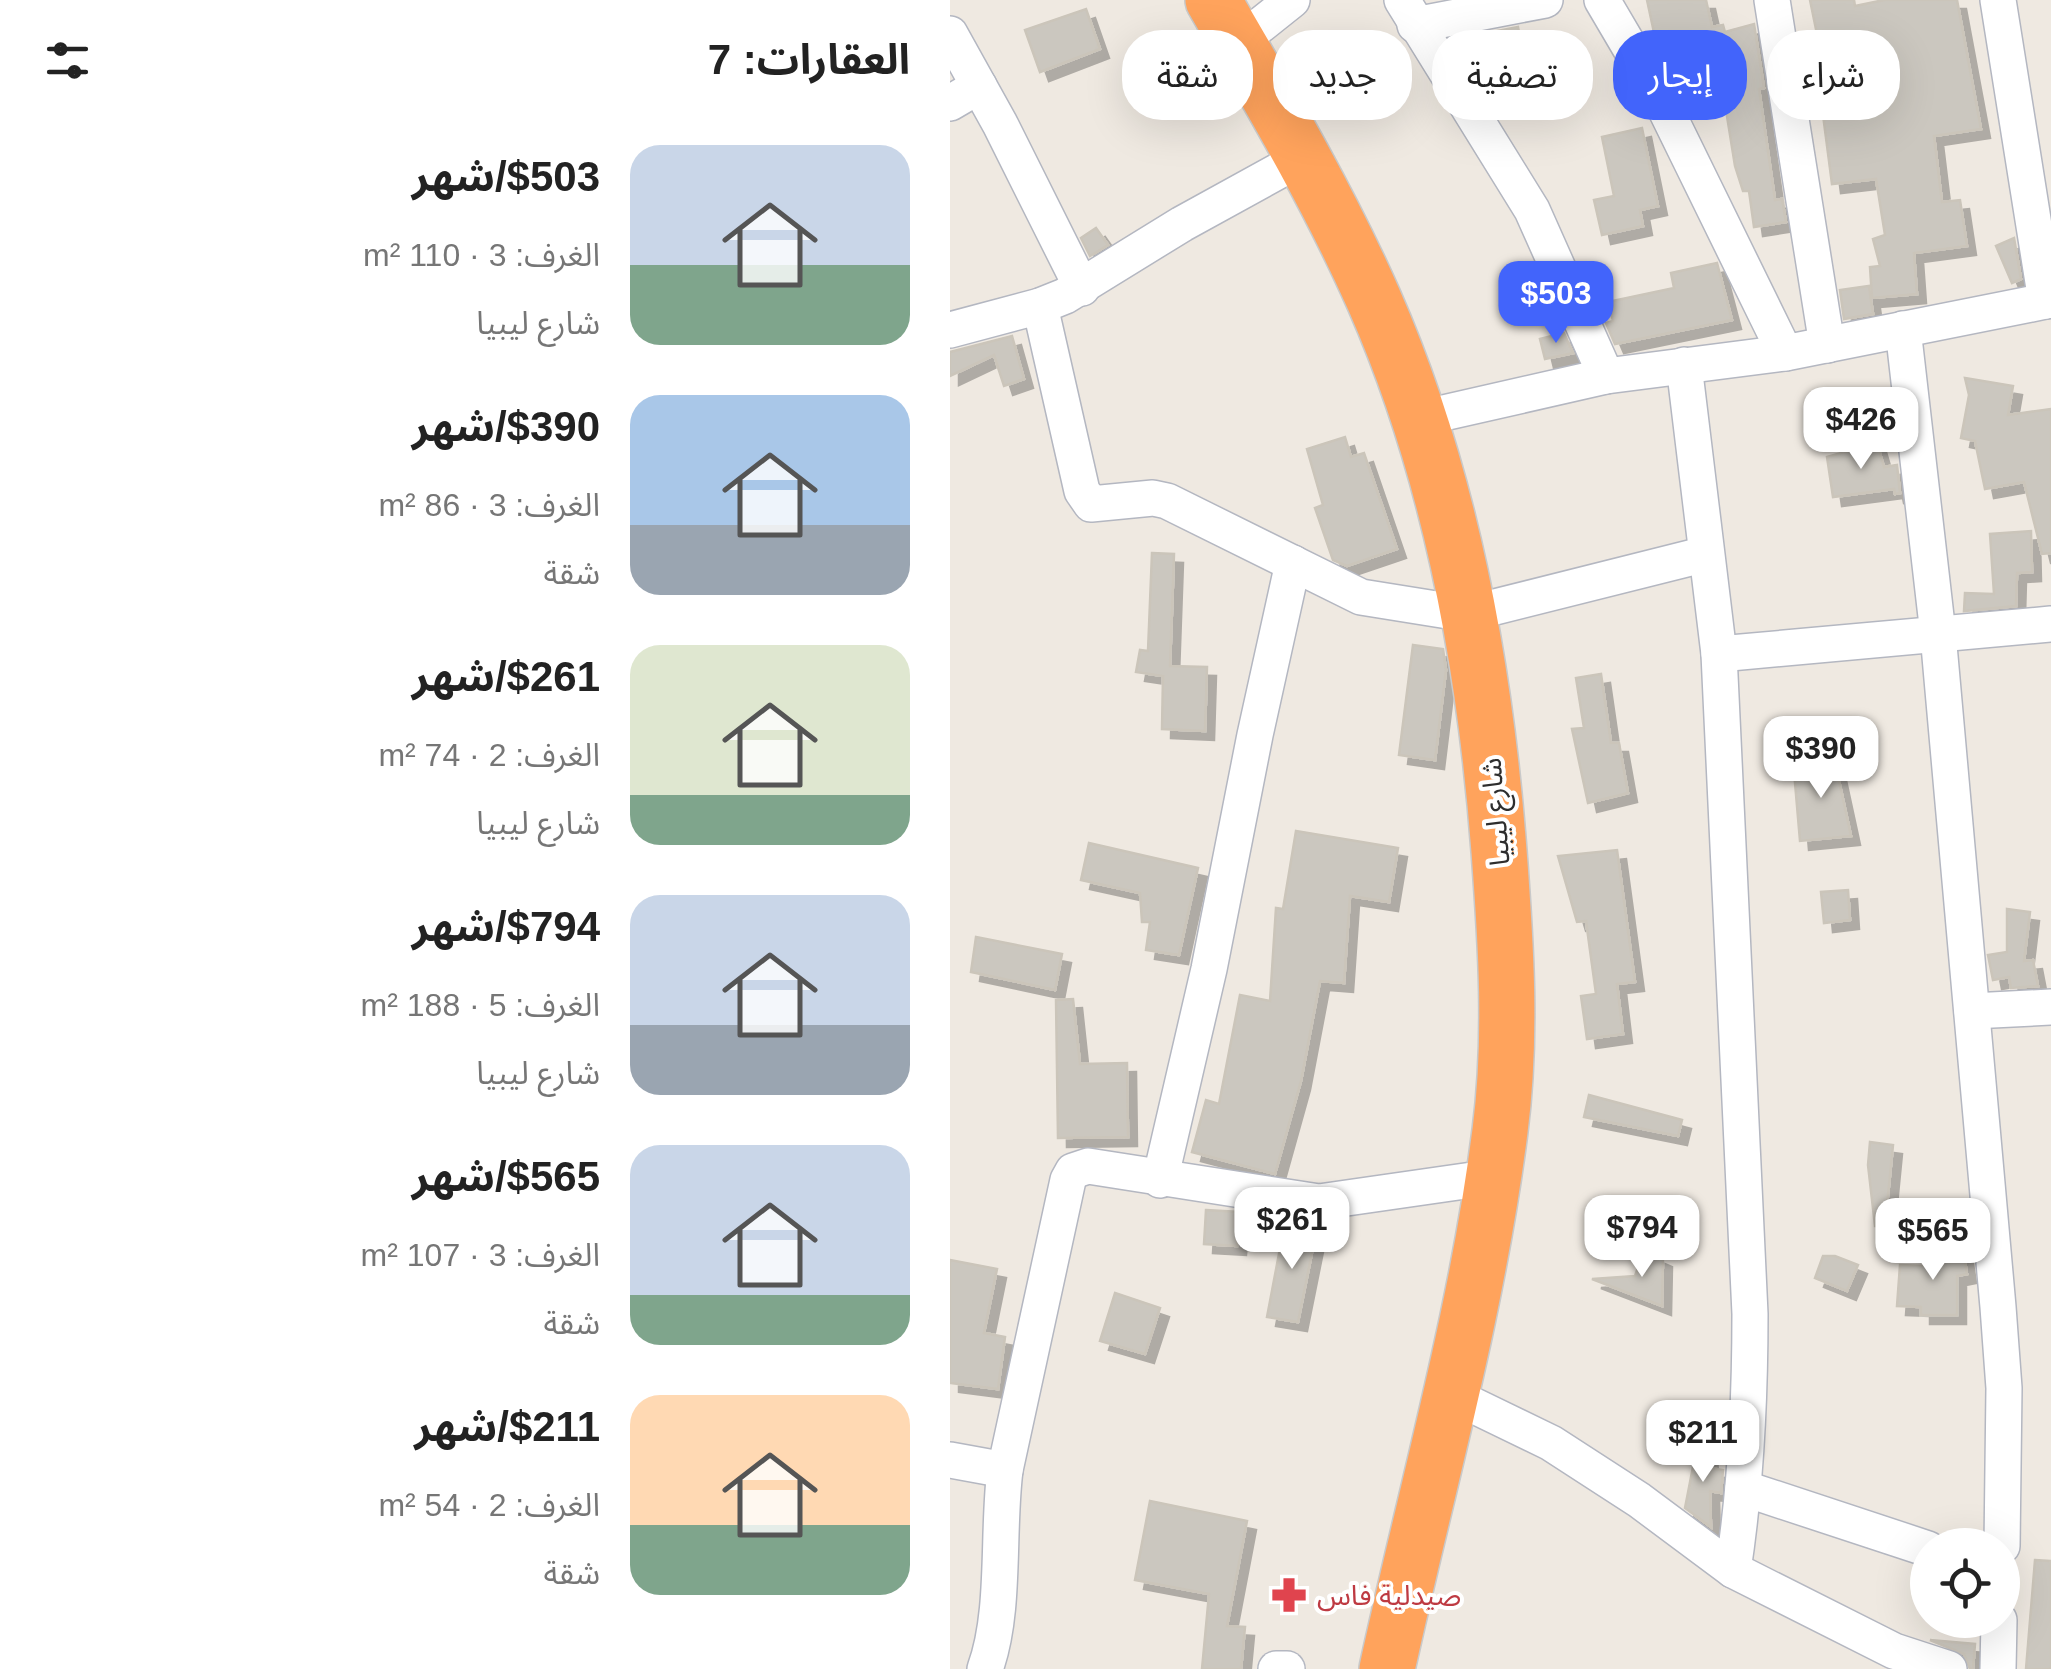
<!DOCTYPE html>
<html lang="ar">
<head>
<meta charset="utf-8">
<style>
	body { margin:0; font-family:Arial,"Noto Sans Arabic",sans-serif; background:#f6f6f6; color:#222; direction:rtl; height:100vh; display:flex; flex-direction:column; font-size:38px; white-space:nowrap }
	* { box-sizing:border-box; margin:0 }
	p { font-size:32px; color:#767676 }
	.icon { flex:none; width:55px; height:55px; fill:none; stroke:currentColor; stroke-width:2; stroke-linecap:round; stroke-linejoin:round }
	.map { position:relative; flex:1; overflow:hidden; direction:ltr }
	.drawer { display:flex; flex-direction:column; background:#fff; width:950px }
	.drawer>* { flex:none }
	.banner { position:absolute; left:30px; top:30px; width:920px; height:90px; direction:rtl; display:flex; gap:20px }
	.tools { position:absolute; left:960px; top:1528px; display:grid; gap:20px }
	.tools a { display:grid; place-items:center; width:110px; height:110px; border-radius:50%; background:#fff; box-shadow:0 10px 40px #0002; font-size:50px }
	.price { position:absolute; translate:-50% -85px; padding:0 22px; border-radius:20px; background:#fff; color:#222; font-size:32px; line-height:65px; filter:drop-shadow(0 2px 5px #0008) }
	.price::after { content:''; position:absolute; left:50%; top:60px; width:30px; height:22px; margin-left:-15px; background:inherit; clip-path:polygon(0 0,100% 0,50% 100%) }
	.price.active { background:#4264fb; color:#fff }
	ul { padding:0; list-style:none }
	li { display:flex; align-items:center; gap:30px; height:250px; padding:0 40px }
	li span { display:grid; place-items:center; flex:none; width:280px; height:200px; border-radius:30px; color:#555 }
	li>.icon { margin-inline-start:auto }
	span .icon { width:120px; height:120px; fill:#fffc; stroke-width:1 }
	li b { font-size:42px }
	h2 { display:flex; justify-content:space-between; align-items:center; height:120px; padding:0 40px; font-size:42px }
	.chip { padding:0 35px; border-radius:40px; background:#fff; box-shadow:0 10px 40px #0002; font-size:35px; line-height:90px }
	.chip.active { background:#4264fb; color:#fff }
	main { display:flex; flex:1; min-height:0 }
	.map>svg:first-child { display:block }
	.building { fill:#cbc7bf; stroke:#cbc5ba; stroke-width:2.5; filter:url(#shadow) }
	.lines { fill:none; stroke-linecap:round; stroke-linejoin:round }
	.street-casing { stroke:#b4b7c1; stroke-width:38 }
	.highway-casing { stroke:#c9c9c9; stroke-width:58 }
	.street { stroke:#fff; stroke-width:35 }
	.highway { stroke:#ffa35c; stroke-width:55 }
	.labels { text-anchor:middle; stroke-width:8; stroke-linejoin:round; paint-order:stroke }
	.street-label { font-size:28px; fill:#2e2e2e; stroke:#fff }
	.health-label { font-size:28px; fill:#be3a42; stroke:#fff; text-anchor:start }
</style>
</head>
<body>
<main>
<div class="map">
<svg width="1101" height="1669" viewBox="0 0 1101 1669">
	<defs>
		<filter id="shadow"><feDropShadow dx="9" dy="9" stdDeviation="0" flood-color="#0004"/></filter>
	</defs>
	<rect width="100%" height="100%" fill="#efe9e1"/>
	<!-- building -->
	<g class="building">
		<path d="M 697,0 L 756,0 L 762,27 L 773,25 L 775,32 L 804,24 L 814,88 L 809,89 L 825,200 L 832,199 L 836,222 L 804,227 L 799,191 L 793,191 L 785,166 L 772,85 L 751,89 L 741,44 L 708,51 Z"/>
		<path d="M 860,0 L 904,0 L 905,6 L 934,0 L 1007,0 L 1031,129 L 984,136 L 992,202 L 1010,200 L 1017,246 L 964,253 L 967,294 L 922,298 L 920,267 L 930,266 L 923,239 L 935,235 L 926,179 L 882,184 L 869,84 L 877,83 Z"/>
		<path d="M 136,9 L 150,49 L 90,72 L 75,30 Z"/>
		<path d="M 568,27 L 575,65 L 523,75 L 510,54 L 507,39 Z"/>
		<path d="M 692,128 L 708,206 L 690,210 L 693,226 L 652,235 L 644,200 L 664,196 L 652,137 Z"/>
		<path d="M 146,228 L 158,245 L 140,256 L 131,238 Z"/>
		<path d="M 1064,238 L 1071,279 L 1062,283 L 1046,246 Z"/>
		<path d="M 767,263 L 782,320 L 665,344 L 656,323 L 663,321 L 658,302 L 724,288 L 721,273 Z"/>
		<path d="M 919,286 L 923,314 L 894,319 L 890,290 Z"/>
		<path d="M 614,333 L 623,353 L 595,359 L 590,339 Z"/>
		<path d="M 62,336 L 74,379 L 54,386 L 44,355 L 0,376 L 0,352 Z"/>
		<path d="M 1015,378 L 1063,386 L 1058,415 L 1101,409 L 1101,553 L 1092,554 L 1074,482 L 1035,489 L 1025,441 L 1011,438 L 1019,395 Z"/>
		<path d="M 395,437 L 401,457 L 414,453 L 447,549 L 397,566 L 383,560 L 365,508 L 373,505 L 357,449 Z"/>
		<path d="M 927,443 L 934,467 L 947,465 L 950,493 L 945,494 L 944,489 L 883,497 L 877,457 Z"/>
		<path d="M 1081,531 L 1082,572 L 1067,573 L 1066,606 L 1014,611 L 1015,593 L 1044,594 L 1040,534 Z"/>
		<path d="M 202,553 L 224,554 L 220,666 L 257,667 L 255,731 L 212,729 L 213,676 L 186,672 L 190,650 L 198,651 Z"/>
		<path d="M 463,645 L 493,649 L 496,670 L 485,760 L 449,755 Z"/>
		<path d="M 651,674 L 661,743 L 669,743 L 678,793 L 638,803 L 622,729 L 634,728 L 626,678 Z"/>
		<path d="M 883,753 L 901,836 L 850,841 L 844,771 L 859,769 L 856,759 Z"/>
		<path d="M 346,831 L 448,848 L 439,902 L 400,896 L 394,983 L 370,981 L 351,1081 L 325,1174 L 242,1152 L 256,1100 L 269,1104 L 290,995 L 320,1001 L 326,908 L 333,909 Z"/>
		<path d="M 139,843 L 248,868 L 229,955 L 196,950 L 200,922 L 192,922 L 190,893 L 131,880 Z"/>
		<path d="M 667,850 L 685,982 L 667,984 L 673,1034 L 637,1039 L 631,996 L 646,994 L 636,921 L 627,922 L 608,856 Z"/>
		<path d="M 898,890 L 900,920 L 874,923 L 871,892 Z"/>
		<path d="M 1057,909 L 1080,912 L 1074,961 L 1083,960 L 1088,986 L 1061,988 L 1059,977 L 1043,980 L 1038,955 L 1057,952 Z"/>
		<path d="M 26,937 L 112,954 L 105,990 L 21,972 Z"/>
		<path d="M 123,999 L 130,1064 L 177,1063 L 178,1137 L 108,1138 L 106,1000 Z"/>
		<path d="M 639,1095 L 732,1120 L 728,1136 L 634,1117 Z"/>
		<path d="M 920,1142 L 943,1145 L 935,1226 L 925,1226 L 918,1165 Z"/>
		<path d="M 256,1210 L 290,1212 L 287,1246 L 254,1244 Z"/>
		<path d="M 335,1222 L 367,1228 L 348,1322 L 317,1317 Z"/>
		<path d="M 1013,1248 L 1017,1274 L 1007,1276 L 1007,1315 L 971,1315 L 971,1307 L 947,1306 L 950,1265 L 978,1266 L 977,1252 Z"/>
		<path d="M 694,1250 L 713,1258 L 712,1306 L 642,1279 L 685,1276 Z"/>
		<path d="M 873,1256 L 885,1256 L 908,1265 L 897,1291 L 865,1278 Z"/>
		<path d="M 0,1260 L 47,1269 L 34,1333 L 55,1337 L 48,1389 L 0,1383 Z"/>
		<path d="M 165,1293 L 210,1308 L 195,1354 L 150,1341 Z"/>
		<path d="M 748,1441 L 758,1442 L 759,1468 L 773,1470 L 771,1493 L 760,1491 L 761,1527 L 735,1508 Z"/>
		<path d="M 200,1501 L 297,1521 L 277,1626 L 295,1627 L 291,1669 L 252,1669 L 259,1594 L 185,1580 Z"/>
		<path d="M 1085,1560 L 1101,1561 L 1101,1669 L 1076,1669 Z"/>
		<path d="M 980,1640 L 1025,1644 L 1023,1669 L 1020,1669 L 1014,1654 Z"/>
	</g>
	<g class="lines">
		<defs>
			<g id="street">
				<path d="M 452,0 L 582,210 L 656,376"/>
				<path d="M 652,0 L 712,102 L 835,353"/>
				<path d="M 822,0 L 877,345"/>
				<path d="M 1048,0 L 1096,301"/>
				<path d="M 465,25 L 595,0"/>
				<path d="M 0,34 L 50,124 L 132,288"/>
				<path d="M 288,43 L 342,0"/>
				<path d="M 0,103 L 29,86"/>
				<path d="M 90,306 L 132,491 L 141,504 L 203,498 L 217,501 L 411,597 L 517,614 L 756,554"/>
				<path d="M 953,329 L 988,634 L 1048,1307 L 1054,1388 L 1052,1546"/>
				<path d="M 0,330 L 90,306 L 115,296 L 232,224 L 352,158"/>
				<path d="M 734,365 L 769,654 L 800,1314 C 800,1400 796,1485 783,1570"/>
				<path d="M 467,419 L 656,376 L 835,353 L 1101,300"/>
				<path d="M 769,654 L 1101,624"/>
				<path d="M 1022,1011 L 1101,1007"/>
				<path d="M 210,1180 L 259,969 L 305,735 L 343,563"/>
				<path d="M 502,1395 L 601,1443 L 689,1500 L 783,1570 L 944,1651 L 999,1669"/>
				<path d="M 0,1460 L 55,1470"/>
				<path d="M 793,1488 L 978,1549"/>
				<path d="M 35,1669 C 56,1612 47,1532 55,1470 L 118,1180 L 123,1171 L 138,1166 L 369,1202 L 543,1177"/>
				<path d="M 326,1669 L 337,1669"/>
				<path d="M 1048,1669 L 1049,1620"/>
			</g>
			<path id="highway" d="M 263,0 C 320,98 378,196 424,300 C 500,473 535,664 549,851 C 556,943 562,1039 550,1131 C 527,1313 476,1490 437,1669"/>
		</defs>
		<!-- street casing -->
		<use href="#street" class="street-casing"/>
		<!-- highway casing -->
		<use href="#highway" class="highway-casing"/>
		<!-- street -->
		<use href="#street" class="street"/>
		<!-- highway -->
		<use href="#highway" class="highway"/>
	</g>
	<!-- icons -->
	<defs>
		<symbol id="pharmacy-bare" viewBox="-9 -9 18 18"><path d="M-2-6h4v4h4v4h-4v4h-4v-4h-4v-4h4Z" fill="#e0444e" stroke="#fff" stroke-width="2.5" paint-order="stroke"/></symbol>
	</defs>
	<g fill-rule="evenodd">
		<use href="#pharmacy-bare" x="314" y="1570" width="50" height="50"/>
	</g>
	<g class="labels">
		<!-- street labels -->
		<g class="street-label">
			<text transform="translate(545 812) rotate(-95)" y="10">شارع ليبيا</text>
		</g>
		<!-- health labels -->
		<g class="health-label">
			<text x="367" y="1605">صيدلية فاس</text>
		</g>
	</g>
</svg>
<div class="tools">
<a><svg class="icon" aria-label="locate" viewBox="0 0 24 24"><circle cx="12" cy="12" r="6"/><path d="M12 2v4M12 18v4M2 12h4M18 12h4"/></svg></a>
</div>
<b class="price active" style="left:606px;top:346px">$503</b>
<b class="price" style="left:911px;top:472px">$426</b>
<b class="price" style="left:871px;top:801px">$390</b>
<b class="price" style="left:342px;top:1272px">$261</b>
<b class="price" style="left:692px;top:1280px">$794</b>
<b class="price" style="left:983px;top:1283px">$565</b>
<b class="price" style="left:753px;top:1485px">$211</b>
<div class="banner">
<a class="chip">شراء</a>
<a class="chip active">إيجار</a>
<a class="chip">تصفية</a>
<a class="chip">جديد</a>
<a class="chip">شقة</a>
</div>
</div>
<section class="drawer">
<h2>العقارات: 7<svg class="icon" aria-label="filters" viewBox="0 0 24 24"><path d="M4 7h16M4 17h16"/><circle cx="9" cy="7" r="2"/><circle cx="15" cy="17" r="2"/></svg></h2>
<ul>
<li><span style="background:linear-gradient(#c9d6e8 60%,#7fa58c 0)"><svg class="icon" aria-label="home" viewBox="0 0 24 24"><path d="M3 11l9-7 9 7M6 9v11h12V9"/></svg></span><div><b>$503/شهر</b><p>الغرف: 3 · 110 m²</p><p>شارع ليبيا</p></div></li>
<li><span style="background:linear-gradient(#a9c7e8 65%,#9aa5b1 0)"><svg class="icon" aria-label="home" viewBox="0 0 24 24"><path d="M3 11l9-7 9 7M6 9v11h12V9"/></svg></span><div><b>$390/شهر</b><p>الغرف: 3 · 86 m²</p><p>شقة</p></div></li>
<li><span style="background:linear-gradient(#dfe7d0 75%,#7fa58c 0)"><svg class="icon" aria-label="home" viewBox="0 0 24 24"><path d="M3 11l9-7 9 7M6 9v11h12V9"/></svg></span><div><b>$261/شهر</b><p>الغرف: 2 · 74 m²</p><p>شارع ليبيا</p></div></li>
<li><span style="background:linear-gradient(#c9d6e8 65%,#9aa5b1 0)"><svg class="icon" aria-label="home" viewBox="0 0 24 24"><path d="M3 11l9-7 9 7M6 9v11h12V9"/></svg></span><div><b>$794/شهر</b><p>الغرف: 5 · 188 m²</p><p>شارع ليبيا</p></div></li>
<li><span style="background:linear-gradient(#c9d6e8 75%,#7fa58c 0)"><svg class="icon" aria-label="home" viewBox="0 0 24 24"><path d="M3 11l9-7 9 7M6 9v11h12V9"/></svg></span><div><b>$565/شهر</b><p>الغرف: 3 · 107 m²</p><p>شقة</p></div></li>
<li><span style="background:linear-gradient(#ffd9b3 65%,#7fa58c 0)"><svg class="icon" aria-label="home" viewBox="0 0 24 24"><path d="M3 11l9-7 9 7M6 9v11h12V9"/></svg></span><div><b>$211/شهر</b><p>الغرف: 2 · 54 m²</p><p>شقة</p></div></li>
</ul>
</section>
</main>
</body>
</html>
